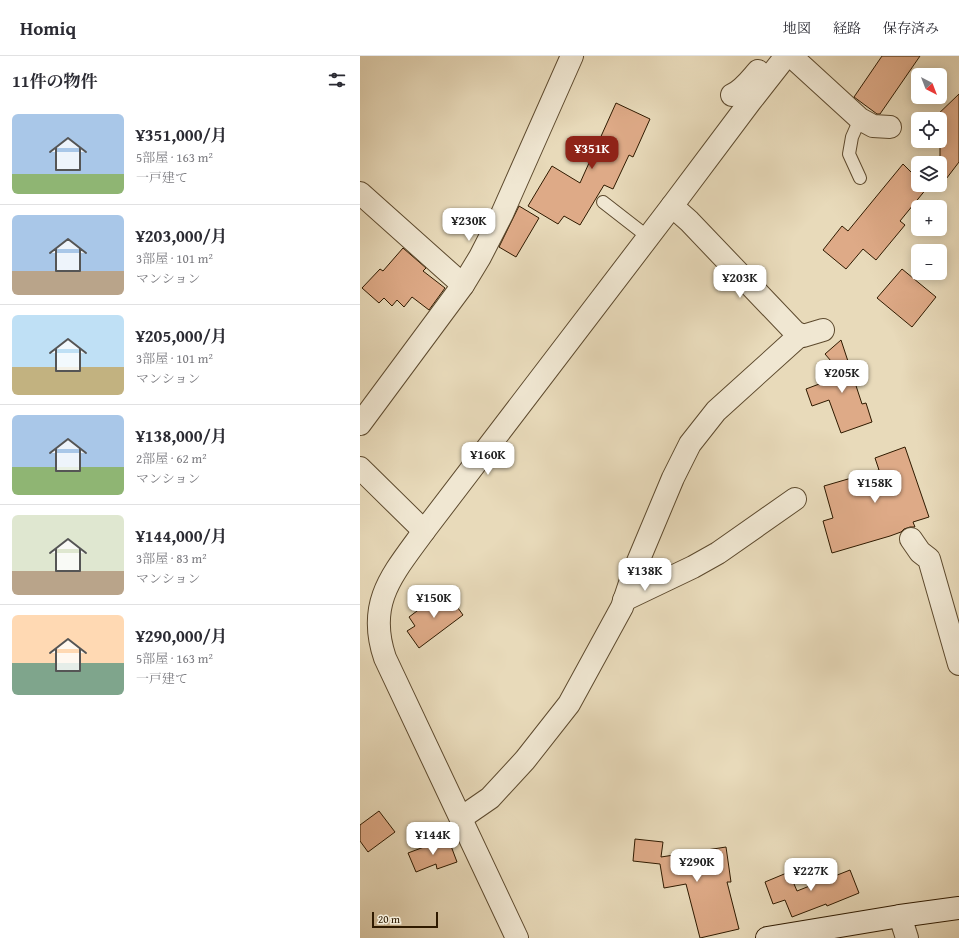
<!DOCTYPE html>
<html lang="ja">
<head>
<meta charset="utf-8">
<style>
	body { margin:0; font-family:"Gentium Book Plus","Noto Serif JP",serif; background:#f2f2f3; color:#2b2b33; height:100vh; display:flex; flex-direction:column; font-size:15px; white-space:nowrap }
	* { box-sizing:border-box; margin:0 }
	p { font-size:13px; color:#7c7c81 }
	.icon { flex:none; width:22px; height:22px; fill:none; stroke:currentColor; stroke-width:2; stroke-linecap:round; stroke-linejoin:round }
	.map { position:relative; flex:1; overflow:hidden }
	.panel { display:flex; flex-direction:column; background:#fff; width:360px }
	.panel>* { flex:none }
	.needle { width:26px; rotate:138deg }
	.tools { position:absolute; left:551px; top:12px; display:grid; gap:8px }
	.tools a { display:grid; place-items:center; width:36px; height:36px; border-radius:6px; background:#fff; box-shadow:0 2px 10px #0003; font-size:20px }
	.scale { position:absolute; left:12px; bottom:10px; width:66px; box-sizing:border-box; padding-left:4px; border:2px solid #2f1a00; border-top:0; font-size:11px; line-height:14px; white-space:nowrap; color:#2f1a00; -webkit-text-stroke:3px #f0e7d2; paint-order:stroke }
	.price { position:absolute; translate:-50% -34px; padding:0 9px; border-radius:8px; background:#fff; color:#222; font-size:13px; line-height:26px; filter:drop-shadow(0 1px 2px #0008) }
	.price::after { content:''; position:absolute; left:50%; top:24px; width:12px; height:9px; margin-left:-6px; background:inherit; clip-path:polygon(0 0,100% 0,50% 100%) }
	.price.active { background:#8f2418; color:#fff }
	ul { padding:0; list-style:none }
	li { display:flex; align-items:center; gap:12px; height:100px; padding:0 12px }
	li+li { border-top:1px solid #e1e1e2 }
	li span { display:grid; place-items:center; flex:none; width:112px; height:80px; border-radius:6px; color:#555 }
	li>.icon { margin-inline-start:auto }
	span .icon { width:48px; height:48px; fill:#fffc; stroke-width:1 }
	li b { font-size:17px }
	h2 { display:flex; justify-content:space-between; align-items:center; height:48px; padding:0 12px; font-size:17px }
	header { display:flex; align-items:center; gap:24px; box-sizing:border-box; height:56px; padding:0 20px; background:#fff; border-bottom:1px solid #e1e1e2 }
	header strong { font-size:19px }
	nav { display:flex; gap:22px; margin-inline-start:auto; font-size:14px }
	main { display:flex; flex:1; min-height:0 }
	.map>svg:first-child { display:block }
	.building { fill:#deaa87; stroke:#2f1a00 }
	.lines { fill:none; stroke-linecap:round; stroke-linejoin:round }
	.lane-casing { stroke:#5d4a2e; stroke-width:14 }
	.street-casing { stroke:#5d4a2e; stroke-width:24 }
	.secondary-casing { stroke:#2f1a00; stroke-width:24 }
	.lane { stroke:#f0e7d2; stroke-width:12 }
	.street { stroke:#f0e7d2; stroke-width:22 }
	.secondary { stroke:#f0e7d2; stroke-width:22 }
</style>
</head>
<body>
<header>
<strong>Homiq</strong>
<nav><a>地図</a><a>経路</a><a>保存済み</a></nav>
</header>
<main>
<section class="panel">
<h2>11件の物件<svg class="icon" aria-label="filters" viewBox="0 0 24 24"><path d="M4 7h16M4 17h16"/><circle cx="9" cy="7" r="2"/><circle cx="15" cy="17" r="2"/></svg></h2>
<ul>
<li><span style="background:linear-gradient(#a9c7e8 75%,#8fb573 0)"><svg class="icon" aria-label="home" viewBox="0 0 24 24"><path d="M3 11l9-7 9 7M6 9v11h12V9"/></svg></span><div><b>¥351,000/月</b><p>5部屋 · 163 m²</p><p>一戸建て</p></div></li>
<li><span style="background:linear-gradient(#a9c7e8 70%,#b9a48a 0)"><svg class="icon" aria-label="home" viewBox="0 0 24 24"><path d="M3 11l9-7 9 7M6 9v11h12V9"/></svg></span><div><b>¥203,000/月</b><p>3部屋 · 101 m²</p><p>マンション</p></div></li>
<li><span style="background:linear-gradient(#bfe0f5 65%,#c2b280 0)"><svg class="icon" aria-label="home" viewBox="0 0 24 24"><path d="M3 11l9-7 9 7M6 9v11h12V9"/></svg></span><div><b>¥205,000/月</b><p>3部屋 · 101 m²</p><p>マンション</p></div></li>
<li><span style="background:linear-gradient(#a9c7e8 65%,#8fb573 0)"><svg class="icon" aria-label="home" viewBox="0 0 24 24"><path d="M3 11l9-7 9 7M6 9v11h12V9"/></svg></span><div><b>¥138,000/月</b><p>2部屋 · 62 m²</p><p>マンション</p></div></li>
<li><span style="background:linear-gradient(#dfe7d0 70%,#b9a48a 0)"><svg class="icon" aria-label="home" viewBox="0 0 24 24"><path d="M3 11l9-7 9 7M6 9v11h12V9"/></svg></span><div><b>¥144,000/月</b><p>3部屋 · 83 m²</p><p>マンション</p></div></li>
<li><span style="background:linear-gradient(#ffd9b3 60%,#7fa58c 0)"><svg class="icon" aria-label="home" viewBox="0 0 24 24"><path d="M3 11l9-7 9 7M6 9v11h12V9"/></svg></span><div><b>¥290,000/月</b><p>5部屋 · 163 m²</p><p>一戸建て</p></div></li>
</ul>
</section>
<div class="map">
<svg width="599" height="882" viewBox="0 0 599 882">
	<rect width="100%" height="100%" fill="#e8daba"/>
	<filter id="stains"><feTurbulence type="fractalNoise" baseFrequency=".005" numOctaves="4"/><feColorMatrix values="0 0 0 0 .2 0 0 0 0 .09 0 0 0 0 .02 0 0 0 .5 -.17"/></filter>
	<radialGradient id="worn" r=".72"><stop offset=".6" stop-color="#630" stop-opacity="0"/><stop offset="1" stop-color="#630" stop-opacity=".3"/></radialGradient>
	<!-- building -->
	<g class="building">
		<path d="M 522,0 L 560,0 L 520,58 L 517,58 L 494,41 Z"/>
		<path d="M 599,38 L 599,106 L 580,131 L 580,85 L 586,85 L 580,79 L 580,63 L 573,63 Z"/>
		<path d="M 256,47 L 290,63 L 273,101 L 269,99 L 253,133 L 244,129 L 220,169 L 204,160 L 198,168 L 168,150 L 192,110 L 220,127 Z"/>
		<path d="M 543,108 L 558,123 L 558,129 L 564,129 L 567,132 L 540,165 L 545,169 L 516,204 L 503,193 L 486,213 L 463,194 L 482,170 L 488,175 Z"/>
		<path d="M 159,150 L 179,162 L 156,201 L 139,191 Z"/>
		<path d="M 43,192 L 66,212 L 63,215 L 85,232 L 69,254 L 52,241 L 44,251 L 37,244 L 32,250 L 24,242 L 19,247 L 2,232 L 20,213 L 23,215 Z"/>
		<path d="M 542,213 L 576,241 L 552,271 L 517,242 Z"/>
		<path d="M 481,284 L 502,348 L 506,347 L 512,366 L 481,377 L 469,344 L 452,350 L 446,333 L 483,319 L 465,298 Z"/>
		<path d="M 545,391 L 569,461 L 553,466 L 555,471 L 550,471 L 544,473 L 541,476 L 530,480 L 472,497 L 463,465 L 473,462 L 464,430 L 519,414 L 515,402 Z"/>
		<path d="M 85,534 L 103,559 L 59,592 L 47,575 L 55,570 L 49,561 Z"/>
		<path d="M 19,755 L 35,776 L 8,796 L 0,785 L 0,769 Z"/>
		<path d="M 88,782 L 97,806 L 77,813 L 76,808 L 56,816 L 48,797 Z"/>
		<path d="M 275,783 L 303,786 L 301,801 L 366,791 L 371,826 L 367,826 L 379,873 L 340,882 L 326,828 L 304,832 L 300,808 L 273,805 Z"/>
		<path d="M 490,814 L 499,837 L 467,850 L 466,848 L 432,861 L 425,844 L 413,848 L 405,826 L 429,816 L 437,835 Z"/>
	</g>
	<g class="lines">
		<defs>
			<g id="lane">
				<path d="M 500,63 L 492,81 L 489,98 L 500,122"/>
				<path d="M 243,146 L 288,181"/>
			</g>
			<g id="street">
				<path d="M 431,0 L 500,63 L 513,70 L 530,71"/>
				<path d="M 372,39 C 383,34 390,24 398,15"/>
				<path d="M 0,137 L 103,229"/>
				<path d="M 312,150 L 329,165 L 435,276 L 443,280 L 463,274"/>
				<path d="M 0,368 L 103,229 L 120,201 L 142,158 L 212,0"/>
				<path d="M 0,412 L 64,475"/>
				<path d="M 551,483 L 560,496 L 569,503 L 599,608"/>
				<path d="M 264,544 L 333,511 L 358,497 L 435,443"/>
				<path d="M 101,762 L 130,742 L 165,704 L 209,648 L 262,551 L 274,515 L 313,422 L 330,388 L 356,355 L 440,279"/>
				<path d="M 540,860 L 547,882"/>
				<path d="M 157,882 L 25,602 C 6,546 33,518 64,475 L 312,150 L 390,46 L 426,0"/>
			</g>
			<path id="secondary" d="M 407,882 L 540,860 L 599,852"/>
		</defs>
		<!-- lane casing -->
		<use href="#lane" class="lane-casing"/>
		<!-- street casing -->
		<use href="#street" class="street-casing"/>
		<!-- secondary casing -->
		<use href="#secondary" class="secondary-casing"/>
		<!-- lane -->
		<use href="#lane" class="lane"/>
		<!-- street -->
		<use href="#street" class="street"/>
		<!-- secondary -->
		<use href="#secondary" class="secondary"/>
	</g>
	<rect width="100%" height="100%" filter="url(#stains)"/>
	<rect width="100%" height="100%" fill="url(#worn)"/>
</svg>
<div class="tools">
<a><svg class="needle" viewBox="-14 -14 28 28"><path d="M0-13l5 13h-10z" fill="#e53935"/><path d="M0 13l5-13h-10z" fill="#7c7c81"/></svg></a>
<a><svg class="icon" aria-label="locate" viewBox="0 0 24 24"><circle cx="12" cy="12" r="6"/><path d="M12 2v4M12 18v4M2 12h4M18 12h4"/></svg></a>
<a><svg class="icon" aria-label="layers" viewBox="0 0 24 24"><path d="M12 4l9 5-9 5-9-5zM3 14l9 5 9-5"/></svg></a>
<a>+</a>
<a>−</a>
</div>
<div class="scale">20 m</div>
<b class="price active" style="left:232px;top:114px">¥351K</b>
<b class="price" style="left:109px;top:186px">¥230K</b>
<b class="price" style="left:380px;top:243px">¥203K</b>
<b class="price" style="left:482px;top:338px">¥205K</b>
<b class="price" style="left:128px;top:420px">¥160K</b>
<b class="price" style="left:515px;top:448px">¥158K</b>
<b class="price" style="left:285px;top:536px">¥138K</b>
<b class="price" style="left:74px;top:563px">¥150K</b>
<b class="price" style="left:73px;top:800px">¥144K</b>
<b class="price" style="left:337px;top:827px">¥290K</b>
<b class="price" style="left:451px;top:836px">¥227K</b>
</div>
</main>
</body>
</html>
